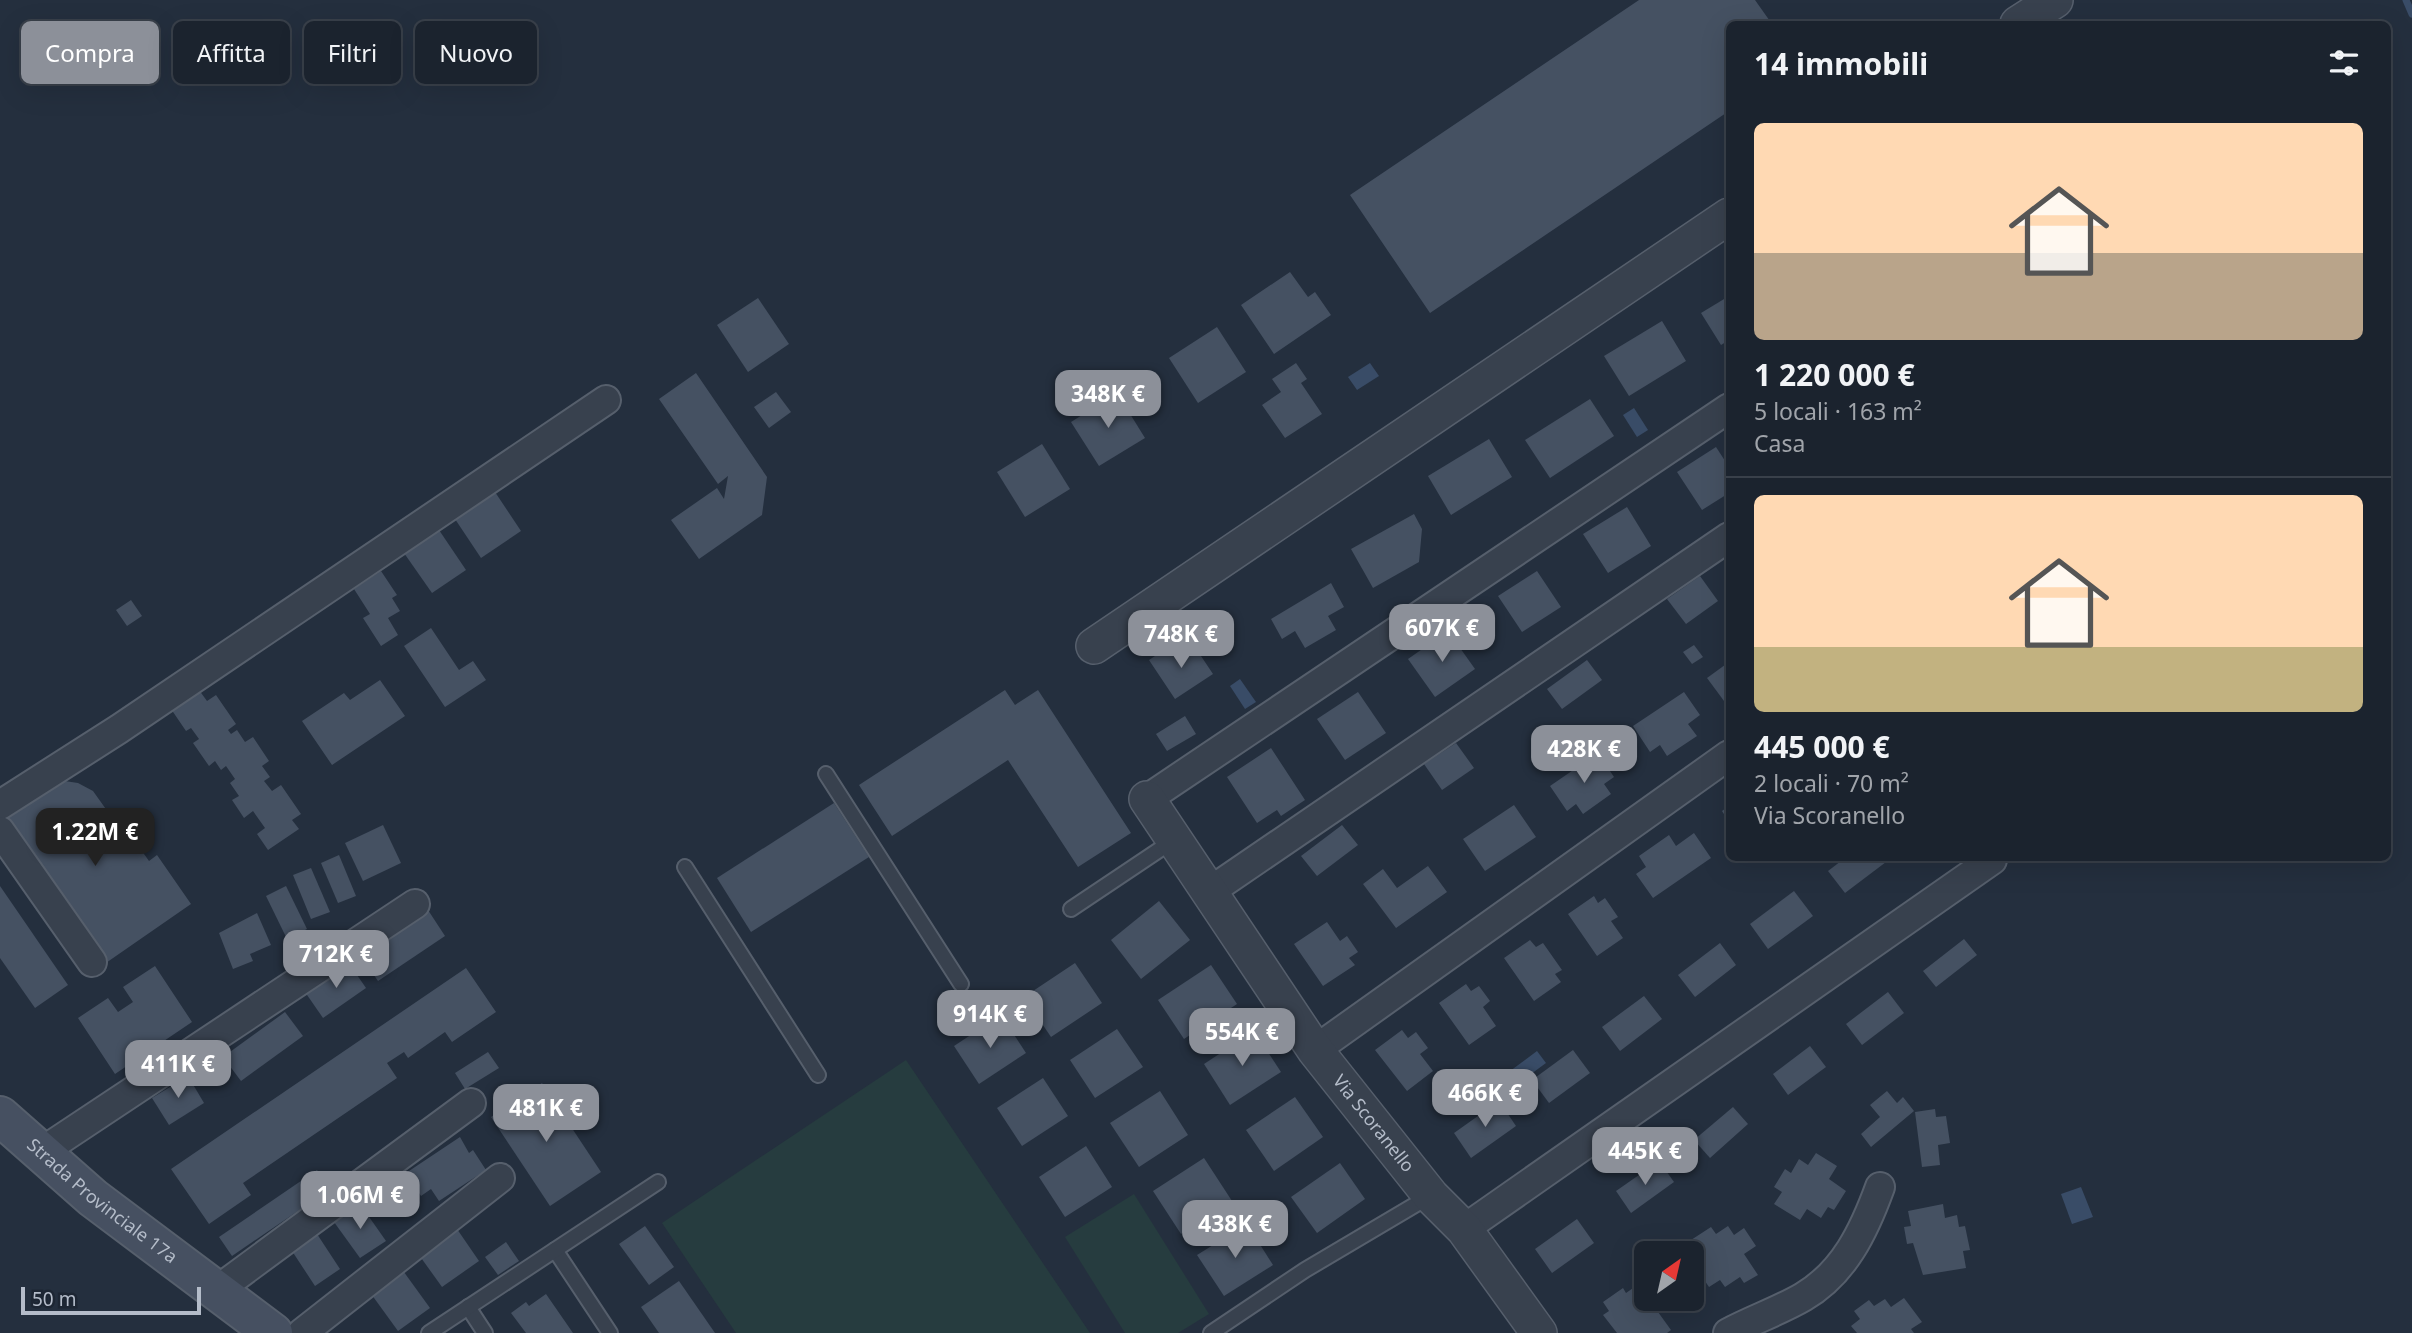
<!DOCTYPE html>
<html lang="it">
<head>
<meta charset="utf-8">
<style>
	body { margin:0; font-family:"Noto Sans",sans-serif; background:#242b36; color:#f1f3f6; height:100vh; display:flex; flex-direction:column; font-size:26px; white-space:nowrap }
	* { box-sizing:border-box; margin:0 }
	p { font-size:23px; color:#a0a4aa }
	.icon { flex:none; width:38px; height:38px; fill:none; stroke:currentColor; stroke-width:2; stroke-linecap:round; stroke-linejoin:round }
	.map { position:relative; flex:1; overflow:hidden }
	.sheet { position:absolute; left:1726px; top:21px; width:665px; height:840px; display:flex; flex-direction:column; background:#1b232e; border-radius:10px; box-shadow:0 7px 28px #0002,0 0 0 2px #39404a }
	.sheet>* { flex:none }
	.top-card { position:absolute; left:21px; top:21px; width:665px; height:63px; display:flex; gap:14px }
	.needle { width:46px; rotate:34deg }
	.fabs { position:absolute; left:1634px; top:1241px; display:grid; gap:14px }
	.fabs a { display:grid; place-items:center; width:70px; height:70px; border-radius:10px; background:#1b232e; box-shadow:0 7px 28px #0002,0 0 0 2px #39404a; font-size:35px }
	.scale { position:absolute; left:21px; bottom:18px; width:180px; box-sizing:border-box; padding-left:7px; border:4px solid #b4bcc9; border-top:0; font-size:19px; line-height:24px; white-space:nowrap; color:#b4bcc9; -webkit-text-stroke:5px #1d2633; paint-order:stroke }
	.price { position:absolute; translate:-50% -60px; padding:0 16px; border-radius:14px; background:#8c9099; color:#fff; font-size:23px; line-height:46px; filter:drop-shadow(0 2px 4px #0008) }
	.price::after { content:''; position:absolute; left:50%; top:42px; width:21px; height:16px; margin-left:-10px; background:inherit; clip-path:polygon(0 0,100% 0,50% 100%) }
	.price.on { background:#222; color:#fff }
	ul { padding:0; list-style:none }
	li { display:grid; align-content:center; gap:14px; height:371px; padding:0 28px }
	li+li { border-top:2px solid #39404a }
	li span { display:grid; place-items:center; height:217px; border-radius:10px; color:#555 }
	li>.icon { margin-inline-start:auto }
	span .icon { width:126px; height:126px; fill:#fffc; stroke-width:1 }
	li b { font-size:30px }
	h2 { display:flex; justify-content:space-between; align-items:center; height:84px; padding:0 28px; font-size:30px }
	.pill { padding:0 24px; border-radius:10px; background:#1b232e; box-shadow:0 7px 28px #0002,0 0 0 2px #39404a; font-size:24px; line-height:63px }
	.pill.on { background:#8c9099; color:#fff }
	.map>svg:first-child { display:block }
	.green { fill:#263c3f }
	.water { fill:#394c67 }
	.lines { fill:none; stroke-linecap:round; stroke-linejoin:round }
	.stream { stroke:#394c67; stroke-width:7 }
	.building { fill:#455162 }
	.service-casing { stroke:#565f6c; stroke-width:18 }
	.minor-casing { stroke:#565f6c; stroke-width:32 }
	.tertiary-casing { stroke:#565f6c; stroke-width:38 }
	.secondary-casing { stroke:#565f6c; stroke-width:42 }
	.service { stroke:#38414e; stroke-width:14 }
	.minor { stroke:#38414e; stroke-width:28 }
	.tertiary { stroke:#38414e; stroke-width:35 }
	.secondary { stroke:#465061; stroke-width:38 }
	.labels { text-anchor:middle; stroke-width:6; stroke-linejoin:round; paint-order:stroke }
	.street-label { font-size:18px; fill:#b4bcc9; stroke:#1d2633 }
</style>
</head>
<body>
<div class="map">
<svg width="2412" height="1333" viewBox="0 0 2412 1333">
	<rect width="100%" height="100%" fill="#242f3e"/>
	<!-- green -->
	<g class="green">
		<path d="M 906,1060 L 1090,1333 L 736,1333 L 662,1223 Z"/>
		<path d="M 1134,1194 L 1209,1314 L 1178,1333 L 1125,1333 L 1065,1237 Z"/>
	</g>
	<!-- water -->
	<g class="water">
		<path d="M 1370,363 L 1379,376 L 1357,390 L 1348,377 Z"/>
		<path d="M 1634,408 L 1648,430 L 1637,437 L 1623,415 Z"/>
		<path d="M 1240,679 L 1256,702 L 1245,709 L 1230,686 Z"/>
		<path d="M 1537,1051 L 1546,1063 L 1515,1086 L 1506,1074 Z"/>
		<path d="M 2081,1187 L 2093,1217 L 2072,1224 L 2061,1194 Z"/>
	</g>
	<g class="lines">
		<!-- stream -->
		<path class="stream" d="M 2406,0 L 2412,14"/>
	</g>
	<!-- building -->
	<g class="building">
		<path d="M 1639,0 L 1755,0 L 1772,24 L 1729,24 L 1729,111 L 1430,313 L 1350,195 Z"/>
		<path d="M 1290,272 L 1308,297 L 1315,292 L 1331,315 L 1274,354 L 1241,305 Z"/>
		<path d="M 1729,296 L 1729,340 L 1721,345 L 1701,313 Z"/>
		<path d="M 758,298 L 789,344 L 748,372 L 717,325 Z"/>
		<path d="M 1662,321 L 1686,361 L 1629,396 L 1604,356 Z"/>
		<path d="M 1217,327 L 1246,372 L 1198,403 L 1169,358 Z"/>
		<path d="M 1296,363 L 1307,379 L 1301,383 L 1322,414 L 1285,438 L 1262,405 L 1281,392 L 1272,379 Z"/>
		<path d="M 696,373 L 767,477 L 762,515 L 699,559 L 671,520 L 717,488 L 724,499 L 728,476 L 718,484 L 659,399 Z"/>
		<path d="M 776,392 L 791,412 L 769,428 L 754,407 Z"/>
		<path d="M 1117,393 L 1145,438 L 1099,466 L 1071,422 Z"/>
		<path d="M 1590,399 L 1614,436 L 1550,478 L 1525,440 Z"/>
		<path d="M 1489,439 L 1512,477 L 1451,515 L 1428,476 Z"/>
		<path d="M 1042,444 L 1070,489 L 1025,517 L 997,472 Z"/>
		<path d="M 1716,447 L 1729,467 L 1729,493 L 1702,510 L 1677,472 Z"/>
		<path d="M 493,489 L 521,531 L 481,558 L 453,516 Z"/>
		<path d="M 1627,507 L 1651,546 L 1608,573 L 1583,534 Z"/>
		<path d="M 1414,514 L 1422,529 L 1419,562 L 1373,588 L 1351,549 Z"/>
		<path d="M 439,530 L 466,570 L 432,593 L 404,553 Z"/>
		<path d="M 381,571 L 397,595 L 392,598 L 400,611 L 388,618 L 398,635 L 381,646 L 363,618 L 370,614 L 354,589 Z"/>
		<path d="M 1537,571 L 1561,607 L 1522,632 L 1498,596 Z"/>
		<path d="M 1700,576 L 1718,601 L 1686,624 L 1667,599 Z"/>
		<path d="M 1331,583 L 1344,607 L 1328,616 L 1336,630 L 1305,648 L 1295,631 L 1282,639 L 1271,619 Z"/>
		<path d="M 131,600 L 142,616 L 127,626 L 116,610 Z"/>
		<path d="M 431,628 L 459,670 L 473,661 L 486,680 L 445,707 L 404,646 Z"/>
		<path d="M 1448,631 L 1475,669 L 1435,697 L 1408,659 Z"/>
		<path d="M 1186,645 L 1191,653 L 1197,650 L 1213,674 L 1175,699 L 1149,660 L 1170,646 L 1173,653 Z"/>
		<path d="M 1694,645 L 1703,657 L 1692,664 L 1683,652 Z"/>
		<path d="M 1587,660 L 1602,680 L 1562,709 L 1547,689 Z"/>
		<path d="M 1729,662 L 1729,697 L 1724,701 L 1707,678 Z"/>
		<path d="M 380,680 L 405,716 L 332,765 L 302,721 L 344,693 L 350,700 Z"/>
		<path d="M 199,690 L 207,701 L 216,695 L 236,724 L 228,730 L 231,734 L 237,730 L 245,742 L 253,737 L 269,761 L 262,766 L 270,777 L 264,781 L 272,791 L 281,785 L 301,814 L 292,820 L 299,829 L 268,850 L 257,834 L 265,828 L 253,811 L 244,818 L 232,800 L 239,796 L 230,783 L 235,779 L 226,766 L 221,770 L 215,761 L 209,766 L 193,743 L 199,739 L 191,728 L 186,731 L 171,709 Z"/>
		<path d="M 1005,690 L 1015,705 L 1038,690 L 1131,833 L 1078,867 L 1008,760 L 892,836 L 859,785 Z"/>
		<path d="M 1358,692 L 1386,733 L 1345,760 L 1317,719 Z"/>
		<path d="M 1684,692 L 1700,715 L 1688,724 L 1697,736 L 1667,756 L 1660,745 L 1650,752 L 1633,726 Z"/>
		<path d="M 1185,716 L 1196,734 L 1167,751 L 1156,734 Z"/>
		<path d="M 1456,743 L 1474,768 L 1442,790 L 1424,764 Z"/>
		<path d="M 1271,748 L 1305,800 L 1281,816 L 1277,810 L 1257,823 L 1227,777 Z"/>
		<path d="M 1598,753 L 1614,777 L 1604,784 L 1611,794 L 1583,814 L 1576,804 L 1567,811 L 1550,786 Z"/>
		<path d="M 58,780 L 78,783 L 93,791 L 108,812 L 112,809 L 149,861 L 157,855 L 191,904 L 103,965 L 2,820 Z"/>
		<path d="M 834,803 L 869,857 L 751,932 L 717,878 Z"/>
		<path d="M 1514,805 L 1536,837 L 1485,871 L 1463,839 Z"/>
		<path d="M 1729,806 L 1729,822 L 1722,811 Z"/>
		<path d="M 383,825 L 401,863 L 363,881 L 345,843 Z"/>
		<path d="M 1342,825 L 1358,845 L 1317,876 L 1301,856 Z"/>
		<path d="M 1694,833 L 1711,858 L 1653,898 L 1636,874 L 1646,867 L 1639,856 L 1669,835 L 1676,846 Z"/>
		<path d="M 339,855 L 356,896 L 338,903 L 321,863 Z"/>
		<path d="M 1845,858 L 1882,858 L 1886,862 L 1845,893 L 1828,871 Z"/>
		<path d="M 1428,866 L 1447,892 L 1396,928 L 1363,884 L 1383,869 L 1397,888 Z"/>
		<path d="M 311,868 L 330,912 L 311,919 L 293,875 Z"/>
		<path d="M 0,886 L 68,985 L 35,1008 L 0,958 Z"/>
		<path d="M 286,886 L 307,929 L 287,939 L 266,896 Z"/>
		<path d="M 1794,891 L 1813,916 L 1768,949 L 1750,924 Z"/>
		<path d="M 1594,896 L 1598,903 L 1605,898 L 1618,917 L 1611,921 L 1623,938 L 1597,956 L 1568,914 Z"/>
		<path d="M 1159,901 L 1190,940 L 1141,979 L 1111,940 Z"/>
		<path d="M 428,910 L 445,936 L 378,981 L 360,955 Z"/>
		<path d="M 257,913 L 271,945 L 250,954 L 253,961 L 233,969 L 219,933 Z"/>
		<path d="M 1327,922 L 1340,941 L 1347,936 L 1358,952 L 1349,958 L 1355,965 L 1323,986 L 1294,944 Z"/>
		<path d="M 1964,939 L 1977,955 L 1936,987 L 1923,971 Z"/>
		<path d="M 1530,940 L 1536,947 L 1543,943 L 1562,970 L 1555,974 L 1561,982 L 1534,1001 L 1504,958 Z"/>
		<path d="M 1720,943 L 1736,965 L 1695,997 L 1678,975 Z"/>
		<path d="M 348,962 L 366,988 L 323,1018 L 305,992 Z"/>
		<path d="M 1075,963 L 1102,1003 L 1051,1037 L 1024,997 Z"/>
		<path d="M 1211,965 L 1237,1004 L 1184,1039 L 1158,1000 Z"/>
		<path d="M 155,966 L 192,1022 L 115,1074 L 78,1018 L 108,998 L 118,1012 L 133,1002 L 123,987 Z"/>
		<path d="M 466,968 L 496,1012 L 452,1042 L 445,1032 L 408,1058 L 404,1052 L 387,1063 L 397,1078 L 243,1183 L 251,1195 L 209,1224 L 171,1169 Z"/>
		<path d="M 1466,984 L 1471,991 L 1479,986 L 1490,1001 L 1483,1007 L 1496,1026 L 1469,1045 L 1439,1003 Z"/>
		<path d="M 1888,992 L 1904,1013 L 1862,1045 L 1846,1024 Z"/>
		<path d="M 1644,996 L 1662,1019 L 1620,1051 L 1602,1027 Z"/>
		<path d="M 285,1012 L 303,1036 L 241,1081 L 223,1057 Z"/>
		<path d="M 1001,1015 L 1026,1053 L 979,1084 L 954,1046 Z"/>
		<path d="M 1117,1029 L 1143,1067 L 1095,1098 L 1070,1060 Z"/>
		<path d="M 1402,1030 L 1408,1038 L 1416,1032 L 1428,1048 L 1420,1054 L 1433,1071 L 1407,1091 L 1375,1050 Z"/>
		<path d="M 1254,1031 L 1281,1072 L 1230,1105 L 1204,1064 Z"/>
		<path d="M 1810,1046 L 1826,1067 L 1788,1095 L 1773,1074 Z"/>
		<path d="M 1573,1050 L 1590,1073 L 1549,1103 L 1532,1080 Z"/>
		<path d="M 488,1052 L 499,1068 L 465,1089 L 455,1073 Z"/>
		<path d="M 188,1076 L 204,1103 L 169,1125 L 152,1098 Z"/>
		<path d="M 1043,1078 L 1068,1116 L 1022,1146 L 997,1108 Z"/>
		<path d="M 542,1083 L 601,1172 L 550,1206 L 491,1117 Z"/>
		<path d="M 1160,1091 L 1188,1135 L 1139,1167 L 1110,1123 Z"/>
		<path d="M 1887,1091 L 1897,1103 L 1903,1097 L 1914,1111 L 1871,1147 L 1861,1134 L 1880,1117 L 1870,1105 Z"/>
		<path d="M 1295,1097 L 1323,1137 L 1274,1171 L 1246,1130 Z"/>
		<path d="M 1499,1101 L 1516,1126 L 1471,1158 L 1454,1133 Z"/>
		<path d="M 1733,1107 L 1748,1124 L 1710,1158 L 1694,1140 Z"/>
		<path d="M 1935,1109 L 1936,1117 L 1946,1116 L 1950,1143 L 1938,1145 L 1940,1165 L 1922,1167 L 1915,1112 Z"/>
		<path d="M 460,1137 L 469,1153 L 473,1150 L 486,1170 L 439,1201 L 431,1189 L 421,1196 L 406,1173 Z"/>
		<path d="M 1086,1146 L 1112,1187 L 1065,1217 L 1039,1177 Z"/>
		<path d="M 1816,1153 L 1837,1166 L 1829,1179 L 1846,1191 L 1834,1210 L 1828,1207 L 1821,1218 L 1807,1209 L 1800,1220 L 1774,1204 L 1782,1192 L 1774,1187 L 1785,1169 L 1791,1173 L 1799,1159 L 1808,1165 Z"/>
		<path d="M 1204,1158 L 1232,1201 L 1181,1234 L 1153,1191 Z"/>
		<path d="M 1659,1161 L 1674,1182 L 1631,1213 L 1616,1191 Z"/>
		<path d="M 1340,1163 L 1365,1199 L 1317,1233 L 1291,1197 Z"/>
		<path d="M 317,1170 L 330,1189 L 232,1256 L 219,1237 Z"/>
		<path d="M 360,1204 L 386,1241 L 360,1258 L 334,1222 Z"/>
		<path d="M 1943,1204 L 1945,1218 L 1957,1215 L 1959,1227 L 1965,1226 L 1970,1250 L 1963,1251 L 1966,1268 L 1923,1275 L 1913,1243 L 1907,1244 L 1904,1227 L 1911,1226 L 1908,1211 Z"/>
		<path d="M 1577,1219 L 1594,1243 L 1552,1273 L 1535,1249 Z"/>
		<path d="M 1247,1224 L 1273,1265 L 1224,1296 L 1197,1255 Z"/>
		<path d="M 645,1226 L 674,1267 L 649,1285 L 619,1244 Z"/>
		<path d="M 1728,1226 L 1734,1235 L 1744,1228 L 1756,1246 L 1744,1254 L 1758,1275 L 1744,1283 L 1740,1277 L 1725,1287 L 1720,1280 L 1709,1287 L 1692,1262 L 1692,1253 L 1697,1249 L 1691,1240 L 1711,1227 L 1716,1234 Z"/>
		<path d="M 457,1229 L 479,1261 L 442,1287 L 419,1255 Z"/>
		<path d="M 317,1234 L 340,1269 L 315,1286 L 292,1251 Z"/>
		<path d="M 506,1242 L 519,1261 L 498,1275 L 485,1257 Z"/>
		<path d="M 401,1268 L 430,1308 L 398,1331 L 369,1291 Z"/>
		<path d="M 679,1281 L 715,1333 L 659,1333 L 641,1307 Z"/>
		<path d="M 1636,1286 L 1641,1293 L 1647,1289 L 1647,1298 L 1663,1298 L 1668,1305 L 1658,1312 L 1671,1330 L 1667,1333 L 1617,1333 L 1603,1315 L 1609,1311 L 1603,1302 L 1623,1288 L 1626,1293 Z"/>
		<path d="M 546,1294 L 573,1333 L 526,1333 L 511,1313 L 526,1302 L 529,1306 Z"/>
		<path d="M 1904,1298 L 1922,1322 L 1911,1329 L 1914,1333 L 1857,1333 L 1851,1326 L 1860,1319 L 1854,1311 L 1869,1300 L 1874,1306 L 1885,1299 L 1891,1307 Z"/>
	</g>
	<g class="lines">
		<defs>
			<g id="service">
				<path d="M 826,774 L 961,984"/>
				<path d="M 685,867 L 818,1075"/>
				<path d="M 1071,909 L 1174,840"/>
				<path d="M 555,1250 L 610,1333"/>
				<path d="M 468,1307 L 485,1333"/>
				<path d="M 429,1333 L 658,1182"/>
				<path d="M 1211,1333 L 1305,1270 L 1430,1196"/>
			</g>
			<g id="minor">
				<path d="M 1147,799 L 1729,408"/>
				<path d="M 0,805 L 119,729 L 606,400"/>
				<path d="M 0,831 L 92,962"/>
				<path d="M 1209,892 L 1729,537"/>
				<path d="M 1315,1050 L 1729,755"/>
				<path d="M 40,1153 L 415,904"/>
				<path d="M 1464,1229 L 1992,860"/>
				<path d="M 216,1291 L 471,1103"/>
				<path d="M 302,1333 L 500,1178"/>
				<path d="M 1728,1333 C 1752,1320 1779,1311 1803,1297 C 1844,1273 1864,1231 1880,1187"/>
			</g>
			<g id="tertiary">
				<path d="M 2018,24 L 2055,0"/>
				<path d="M 1094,646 L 1729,216"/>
				<path id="s1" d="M 1147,799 L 1315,1050 L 1431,1196 L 1464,1229 L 1539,1333"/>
			</g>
			<g id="secondary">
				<path id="s2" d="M 0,1116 L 93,1198 L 273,1333"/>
			</g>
		</defs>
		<!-- service casing -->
		<use href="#service" class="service-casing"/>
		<!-- minor casing -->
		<use href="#minor" class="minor-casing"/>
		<!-- tertiary casing -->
		<use href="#tertiary" class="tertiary-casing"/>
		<!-- secondary casing -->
		<use href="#secondary" class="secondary-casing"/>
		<!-- service -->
		<use href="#service" class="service"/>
		<!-- minor -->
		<use href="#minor" class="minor"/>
		<!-- tertiary -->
		<use href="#tertiary" class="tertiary"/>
		<!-- secondary -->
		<use href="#secondary" class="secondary"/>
	</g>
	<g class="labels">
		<!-- street labels -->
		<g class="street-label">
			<text dy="6" stroke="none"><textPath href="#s1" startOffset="396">Via Scoranello</textPath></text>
			<text dy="6" stroke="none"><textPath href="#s2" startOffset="133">Strada Provinciale 17a</textPath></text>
		</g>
	</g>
</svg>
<div class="fabs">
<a><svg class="needle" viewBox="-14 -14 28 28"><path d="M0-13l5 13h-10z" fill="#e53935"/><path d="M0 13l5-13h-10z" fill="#a0a4aa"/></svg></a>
</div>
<div class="scale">50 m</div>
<b class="price" style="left:1108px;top:430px">348K €</b>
<b class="price" style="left:1442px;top:664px">607K €</b>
<b class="price" style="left:1181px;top:670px">748K €</b>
<b class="price" style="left:1584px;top:785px">428K €</b>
<b class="price on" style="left:95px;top:868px">1.22M €</b>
<b class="price" style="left:336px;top:990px">712K €</b>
<b class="price" style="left:990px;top:1050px">914K €</b>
<b class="price" style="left:1242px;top:1068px">554K €</b>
<b class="price" style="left:178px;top:1100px">411K €</b>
<b class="price" style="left:1485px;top:1129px">466K €</b>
<b class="price" style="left:546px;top:1144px">481K €</b>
<b class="price" style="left:1645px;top:1187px">445K €</b>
<b class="price" style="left:360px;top:1231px">1.06M €</b>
<b class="price" style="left:1235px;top:1260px">438K €</b>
<div class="top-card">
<a class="pill on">Compra</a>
<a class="pill">Affitta</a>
<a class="pill">Filtri</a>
<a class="pill">Nuovo</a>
</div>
<section class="sheet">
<h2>14 immobili<svg class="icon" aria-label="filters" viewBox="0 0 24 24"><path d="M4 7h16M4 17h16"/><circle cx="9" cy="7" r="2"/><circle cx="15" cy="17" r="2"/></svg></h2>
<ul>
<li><span style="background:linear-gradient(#ffd9b3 60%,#b9a48a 0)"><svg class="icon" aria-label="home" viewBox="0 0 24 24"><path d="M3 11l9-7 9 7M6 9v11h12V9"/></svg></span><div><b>1 220 000 €</b><p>5 locali · 163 m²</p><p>Casa</p></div></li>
<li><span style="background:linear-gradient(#ffd9b3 70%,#c2b280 0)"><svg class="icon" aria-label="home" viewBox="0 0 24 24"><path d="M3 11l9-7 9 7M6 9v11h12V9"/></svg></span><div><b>445 000 €</b><p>2 locali · 70 m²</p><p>Via Scoranello</p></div></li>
</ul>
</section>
</div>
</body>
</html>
